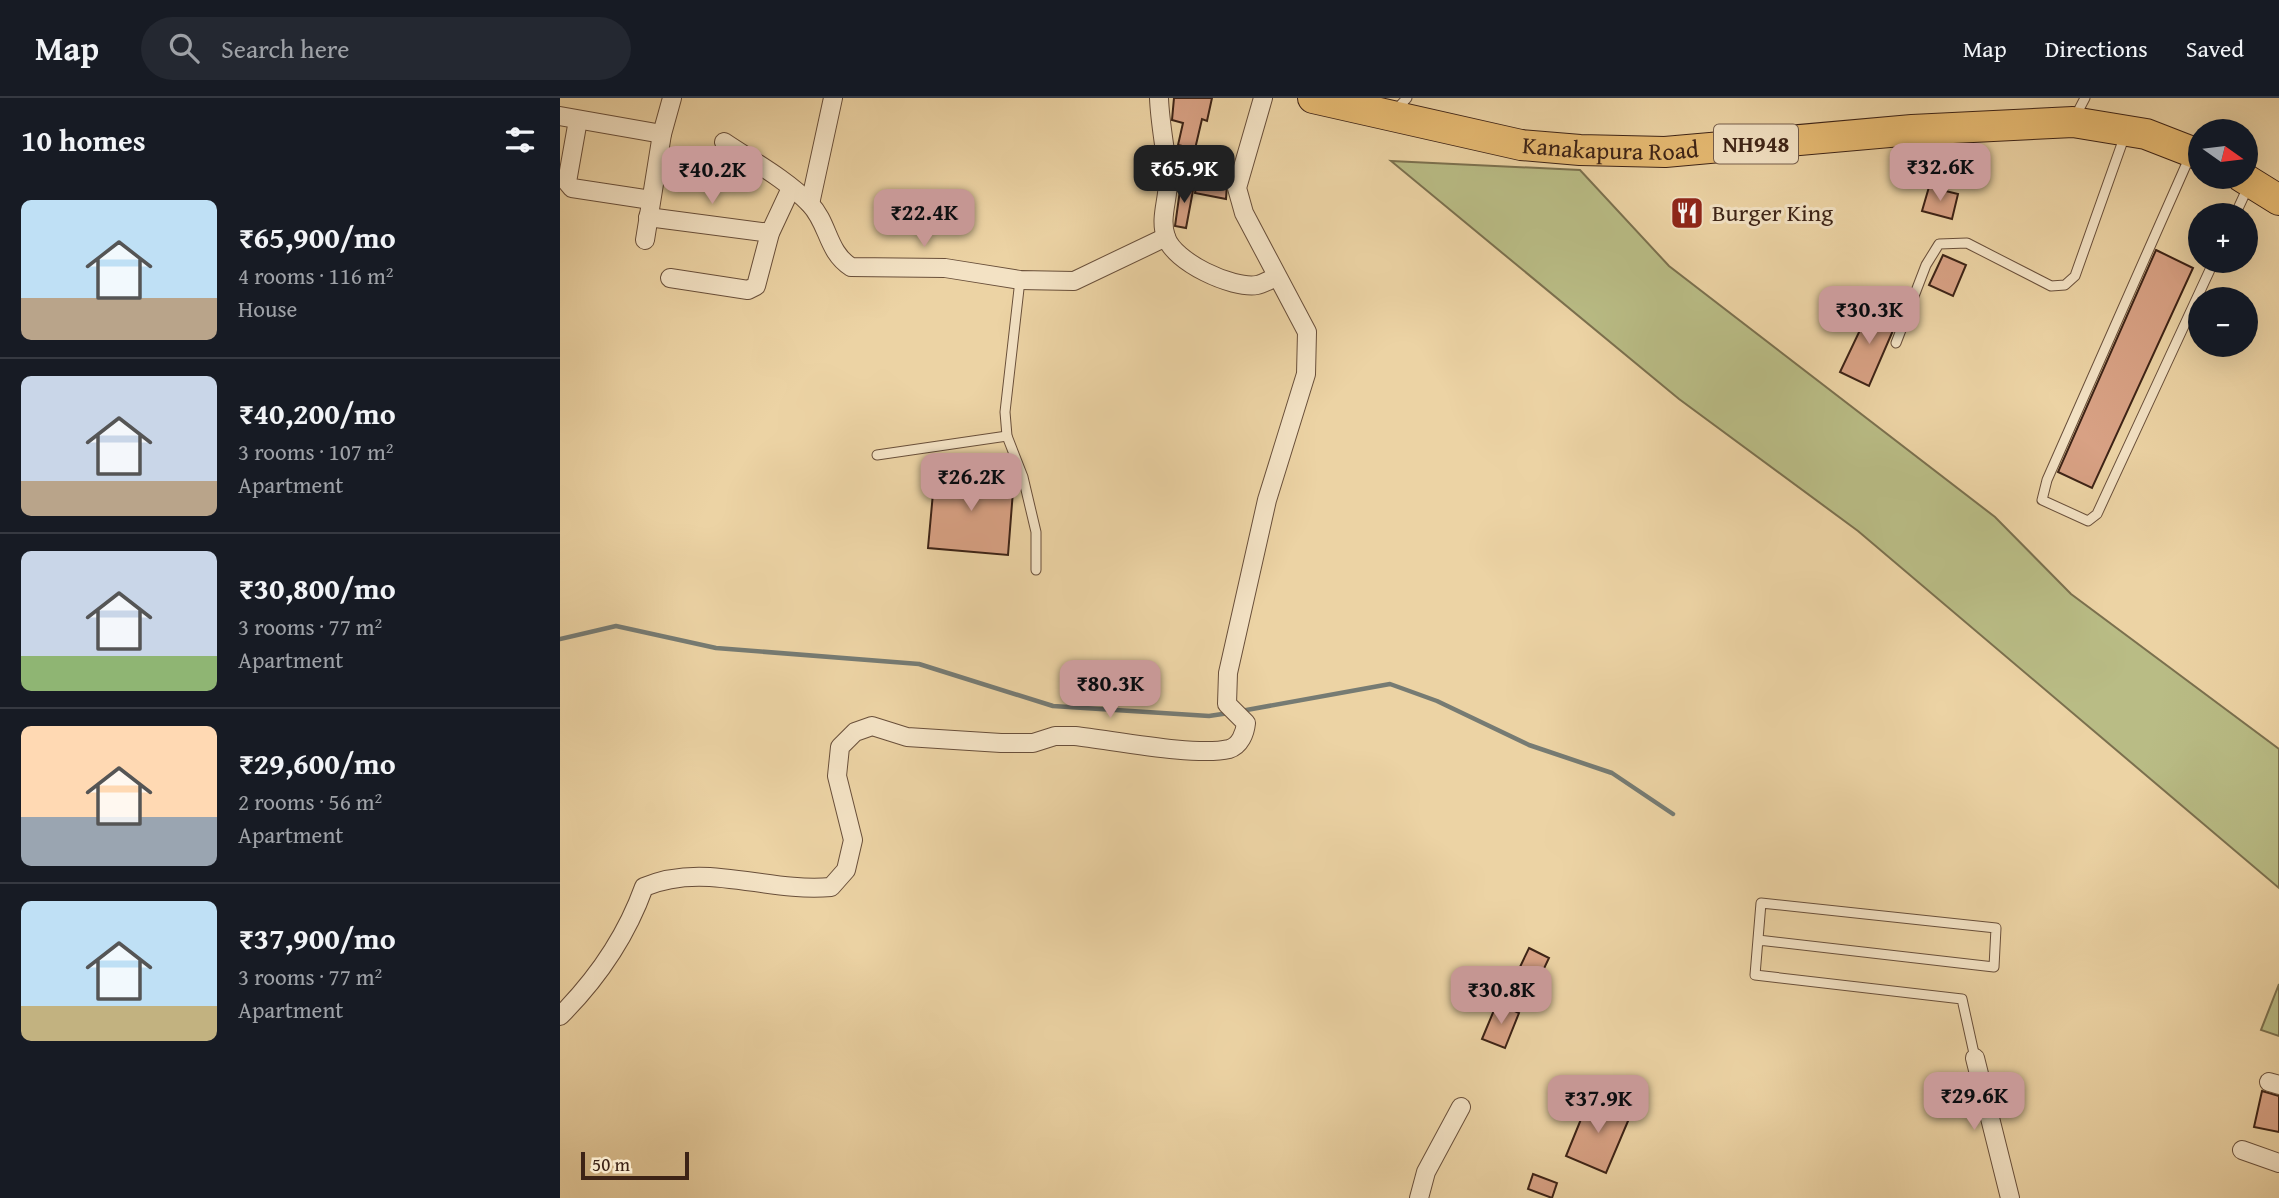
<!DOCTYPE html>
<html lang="en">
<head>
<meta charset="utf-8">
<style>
	body { margin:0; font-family:"Gentium Book Plus",serif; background:#242831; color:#f1f3f6; height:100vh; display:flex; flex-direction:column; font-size:26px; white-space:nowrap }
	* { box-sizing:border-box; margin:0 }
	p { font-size:23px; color:#9ea1a6 }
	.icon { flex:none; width:38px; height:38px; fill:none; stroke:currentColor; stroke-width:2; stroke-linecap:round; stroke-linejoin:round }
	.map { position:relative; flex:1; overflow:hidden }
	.sheet { display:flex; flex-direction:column; background:#171b24; width:560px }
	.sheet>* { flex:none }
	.needle { width:46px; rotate:104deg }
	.buttons { position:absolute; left:1628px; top:21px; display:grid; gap:14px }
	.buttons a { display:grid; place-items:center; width:70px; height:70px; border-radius:50%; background:#171b24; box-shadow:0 7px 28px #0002; font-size:35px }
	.scale { position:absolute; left:21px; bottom:18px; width:108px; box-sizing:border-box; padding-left:7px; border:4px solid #3d2316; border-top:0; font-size:19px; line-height:24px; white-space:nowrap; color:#3d2316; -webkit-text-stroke:5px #f3e2c4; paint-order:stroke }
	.price { position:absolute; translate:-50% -60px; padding:0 16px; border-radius:14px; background:#c59692; color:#111; font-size:23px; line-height:46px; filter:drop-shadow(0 2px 4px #0008) }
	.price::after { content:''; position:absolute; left:50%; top:42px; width:21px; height:16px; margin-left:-10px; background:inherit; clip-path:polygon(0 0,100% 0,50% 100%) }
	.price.active { background:#222; color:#fff }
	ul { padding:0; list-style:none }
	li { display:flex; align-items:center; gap:21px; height:175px; padding:0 21px }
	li+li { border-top:2px solid #363941 }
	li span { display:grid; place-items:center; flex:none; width:196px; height:140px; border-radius:10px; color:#555 }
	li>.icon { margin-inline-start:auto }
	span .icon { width:84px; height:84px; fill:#fffc; stroke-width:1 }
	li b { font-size:30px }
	h2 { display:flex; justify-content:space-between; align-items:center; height:84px; padding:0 21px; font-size:30px }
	header { display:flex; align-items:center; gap:42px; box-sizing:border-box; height:98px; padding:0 35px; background:#171b24; border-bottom:2px solid #363941 }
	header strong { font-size:33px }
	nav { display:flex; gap:38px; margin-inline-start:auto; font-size:24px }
	.search { width:490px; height:63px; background:#242831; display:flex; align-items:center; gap:18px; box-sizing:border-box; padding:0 24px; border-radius:38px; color:#9ea1a6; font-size:26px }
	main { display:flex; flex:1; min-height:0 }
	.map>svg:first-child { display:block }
	.green { fill:#b9bc85; stroke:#7b704e; stroke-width:2 }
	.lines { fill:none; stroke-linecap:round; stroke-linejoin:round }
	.stream { stroke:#767b73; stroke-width:4.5 }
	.building { fill:#d8a184; stroke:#3d2316; stroke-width:2 }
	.service-casing { stroke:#694f3a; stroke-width:11 }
	.minor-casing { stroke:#694f3a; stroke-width:20 }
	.trunk-casing { stroke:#3d2316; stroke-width:32 }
	.service { stroke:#f3e2c4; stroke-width:9 }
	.minor { stroke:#f3e2c4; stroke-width:18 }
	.trunk { stroke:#e6ba72; stroke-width:30 }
	.labels { text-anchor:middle; stroke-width:6; stroke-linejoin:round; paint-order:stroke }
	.shield { fill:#f3e2c4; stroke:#745c4a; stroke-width:2 }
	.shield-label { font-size:23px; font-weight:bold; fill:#3d2316 }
	.street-label { font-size:24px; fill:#3d2316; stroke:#f3e2c4 }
	.poi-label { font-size:24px; fill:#3d2316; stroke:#f3e2c4; text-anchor:start }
</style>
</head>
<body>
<header>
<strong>Map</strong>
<div class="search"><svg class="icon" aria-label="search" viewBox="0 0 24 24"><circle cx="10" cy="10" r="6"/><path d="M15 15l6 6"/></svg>Search here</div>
<nav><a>Map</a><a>Directions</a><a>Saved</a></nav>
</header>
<main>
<section class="sheet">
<h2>10 homes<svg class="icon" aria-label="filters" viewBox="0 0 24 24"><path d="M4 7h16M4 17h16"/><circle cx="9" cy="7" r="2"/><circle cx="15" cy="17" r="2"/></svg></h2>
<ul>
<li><span style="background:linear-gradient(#bfe0f5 70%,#b9a48a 0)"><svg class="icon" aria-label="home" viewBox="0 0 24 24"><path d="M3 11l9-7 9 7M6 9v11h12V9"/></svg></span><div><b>₹65,900/mo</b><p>4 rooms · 116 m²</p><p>House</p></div></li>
<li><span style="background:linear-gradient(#c9d6e8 75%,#b9a48a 0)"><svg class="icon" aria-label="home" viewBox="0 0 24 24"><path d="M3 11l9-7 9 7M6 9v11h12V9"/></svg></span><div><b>₹40,200/mo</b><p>3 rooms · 107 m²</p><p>Apartment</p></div></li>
<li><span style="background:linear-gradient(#c9d6e8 75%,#8fb573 0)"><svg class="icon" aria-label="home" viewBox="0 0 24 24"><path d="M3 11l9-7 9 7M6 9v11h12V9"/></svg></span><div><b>₹30,800/mo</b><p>3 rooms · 77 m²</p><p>Apartment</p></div></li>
<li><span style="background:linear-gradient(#ffd9b3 65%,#9aa5b1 0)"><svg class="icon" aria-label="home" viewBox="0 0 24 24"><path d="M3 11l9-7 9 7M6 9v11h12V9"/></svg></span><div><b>₹29,600/mo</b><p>2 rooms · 56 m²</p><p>Apartment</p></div></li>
<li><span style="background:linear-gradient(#bfe0f5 75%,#c2b280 0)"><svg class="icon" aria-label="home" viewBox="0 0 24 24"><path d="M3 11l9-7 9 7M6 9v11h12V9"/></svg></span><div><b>₹37,900/mo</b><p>3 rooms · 77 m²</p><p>Apartment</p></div></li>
</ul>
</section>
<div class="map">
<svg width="1719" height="1100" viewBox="0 0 1719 1100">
	<rect width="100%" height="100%" fill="#ecd3a4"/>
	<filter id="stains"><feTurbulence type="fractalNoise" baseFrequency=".00286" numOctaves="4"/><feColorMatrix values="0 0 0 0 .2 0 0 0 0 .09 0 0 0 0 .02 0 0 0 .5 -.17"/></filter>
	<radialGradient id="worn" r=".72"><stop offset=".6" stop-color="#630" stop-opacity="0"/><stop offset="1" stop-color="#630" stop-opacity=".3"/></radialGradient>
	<!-- green -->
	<g class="green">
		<path d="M 831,63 L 1020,72 L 1109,168 L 1435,419 L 1511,496 L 1719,651 L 1719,790 L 1298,433 L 1119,301 Z"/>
		<path d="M 1719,886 L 1719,938 L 1701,932 Z"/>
	</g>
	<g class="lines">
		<!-- stream -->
		<g class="stream">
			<path d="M 0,541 L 56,528 L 156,550 L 359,566 L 493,608 L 649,618 L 669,615"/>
			<path d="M 681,613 L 830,586 L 877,603 L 969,647 L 1052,675 L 1113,716"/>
		</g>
	</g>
	<!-- building -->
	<g class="building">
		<path d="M 614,0 L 652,0 L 647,23 L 642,21 L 635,51 L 618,47 L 623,25 L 612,22 Z"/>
		<path d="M 638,79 L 667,85 L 666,101 L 635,95 Z"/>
		<path d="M 621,85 L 634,87 L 626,130 L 615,128 Z"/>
		<path d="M 1369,89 L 1398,96 L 1392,121 L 1362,113 Z"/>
		<path d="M 1596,152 L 1633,170 L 1532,390 L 1498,374 Z"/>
		<path d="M 1383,157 L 1406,167 L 1393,198 L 1369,187 Z"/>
		<path d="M 1311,209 L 1338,221 L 1309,288 L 1280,274 Z"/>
		<path d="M 375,373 L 454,380 L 448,457 L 368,450 Z"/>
		<path d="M 969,850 L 989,860 L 979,881 L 959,871 Z"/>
		<path d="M 937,905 L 959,915 L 945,950 L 922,941 Z"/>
		<path d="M 1702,993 L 1719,998 L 1719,1034 L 1694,1029 Z"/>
		<path d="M 1030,999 L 1071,1016 L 1046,1075 L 1006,1058 Z"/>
		<path d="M 973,1076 L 997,1085 L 992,1100 L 968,1091 Z"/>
	</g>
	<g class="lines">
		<defs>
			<g id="service">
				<path d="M 835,13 L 847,0"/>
				<path d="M 1515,19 L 1525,0"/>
				<path d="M 1630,58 L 1487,382 L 1482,402 L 1528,423 L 1537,416 L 1654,163"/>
				<path d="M 1675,117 L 1688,89"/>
				<path d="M 460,182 L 445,314 L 447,338 L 463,379 L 476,434 L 476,472"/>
				<path d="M 1336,245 L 1366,167 L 1379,146 L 1407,145 L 1491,188 L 1505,187 L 1515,178 L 1565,37"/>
				<path d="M 317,357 L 447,338"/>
				<path d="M 1198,842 L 1434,869 L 1436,830 L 1201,805 L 1195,877 L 1402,901 L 1415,960"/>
			</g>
			<g id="minor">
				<path d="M 599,0 C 600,27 606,53 608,80 C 609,100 599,120 606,139 C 614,164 672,191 697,187 C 703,186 711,181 717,179"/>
				<path d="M 0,18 L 102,36"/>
				<path d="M 18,22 L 7,84 L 12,90 L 91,102"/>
				<path d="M 164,44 C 192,63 226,81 250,106 C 269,126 267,154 291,169 L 385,170 L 460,182 L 514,183 L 606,139"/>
				<path d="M 250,106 L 273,0"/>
				<path d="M 88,119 L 210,135"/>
				<path d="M 85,142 L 102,36 L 112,0"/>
				<path d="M 110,180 L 188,192 L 196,188 L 210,135 L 231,90"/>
				<path d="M 0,918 C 38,880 66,839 84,789 C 145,763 207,795 271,789 L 286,772 L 293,742 L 277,678 L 280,649 L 295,634 L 312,628 L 347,639 L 441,645 L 473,645 L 495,638 L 515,638 C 552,642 636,659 669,651 C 680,648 685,635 686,625 L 667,606 L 668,575 L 707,402 L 746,276 L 747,234 L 684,115 L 677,90 L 703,0"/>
				<path d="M 1415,960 L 1450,1100"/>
				<path d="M 1709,984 L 1719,987"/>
				<path d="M 1682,1052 L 1719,1065"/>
				<path d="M 859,1100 L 866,1074 L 901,1009"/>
			</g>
			<g id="trunk">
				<path id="s1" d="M 753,0 L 961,47 L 1020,52 L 1105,54 L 1352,32 L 1513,24 L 1586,36 L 1640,57"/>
				<path d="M 1682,79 L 1719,102"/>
			</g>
		</defs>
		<!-- service casing -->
		<use href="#service" class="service-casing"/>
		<!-- minor casing -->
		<use href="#minor" class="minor-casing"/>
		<!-- trunk casing -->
		<use href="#trunk" class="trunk-casing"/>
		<!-- service -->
		<use href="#service" class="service"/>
		<!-- minor -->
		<use href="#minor" class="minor"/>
		<!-- trunk -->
		<use href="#trunk" class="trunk"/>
	</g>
	<!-- icons -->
	<defs>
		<symbol id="restaurant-square" viewBox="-11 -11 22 22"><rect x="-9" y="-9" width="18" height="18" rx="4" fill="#8f2418" stroke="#f3e2c4"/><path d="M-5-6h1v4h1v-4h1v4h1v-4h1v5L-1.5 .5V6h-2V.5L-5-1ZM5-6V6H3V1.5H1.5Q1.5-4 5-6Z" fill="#fff"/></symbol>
	</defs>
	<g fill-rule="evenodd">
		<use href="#restaurant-square" x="1108" y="96" width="38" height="38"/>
	</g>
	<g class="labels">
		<!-- shield labels -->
		<rect class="shield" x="1154" y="26.5" width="84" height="39" rx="5"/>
		<g class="shield-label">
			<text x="1196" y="54">NH948</text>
		</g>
		<!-- street labels -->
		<g class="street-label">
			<text dy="8" stroke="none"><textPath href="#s1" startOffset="303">Kanakapura Road</textPath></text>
		</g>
		<!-- poi labels -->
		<g class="poi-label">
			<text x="1152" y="123">Burger King</text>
		</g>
	</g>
	<rect width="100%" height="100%" filter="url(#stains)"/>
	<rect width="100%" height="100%" fill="url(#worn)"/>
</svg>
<div class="buttons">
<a><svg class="needle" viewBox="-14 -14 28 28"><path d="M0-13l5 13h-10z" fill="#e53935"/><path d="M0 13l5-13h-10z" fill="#9ea1a6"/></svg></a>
<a>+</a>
<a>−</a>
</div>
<div class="scale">50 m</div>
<b class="price" style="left:1380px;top:105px">₹32.6K</b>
<b class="price active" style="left:624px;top:107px">₹65.9K</b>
<b class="price" style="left:152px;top:108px">₹40.2K</b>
<b class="price" style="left:364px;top:151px">₹22.4K</b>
<b class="price" style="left:1309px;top:248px">₹30.3K</b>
<b class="price" style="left:411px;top:415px">₹26.2K</b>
<b class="price" style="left:550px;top:622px">₹80.3K</b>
<b class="price" style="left:941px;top:928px">₹30.8K</b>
<b class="price" style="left:1414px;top:1034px">₹29.6K</b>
<b class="price" style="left:1038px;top:1037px">₹37.9K</b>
</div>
</main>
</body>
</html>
